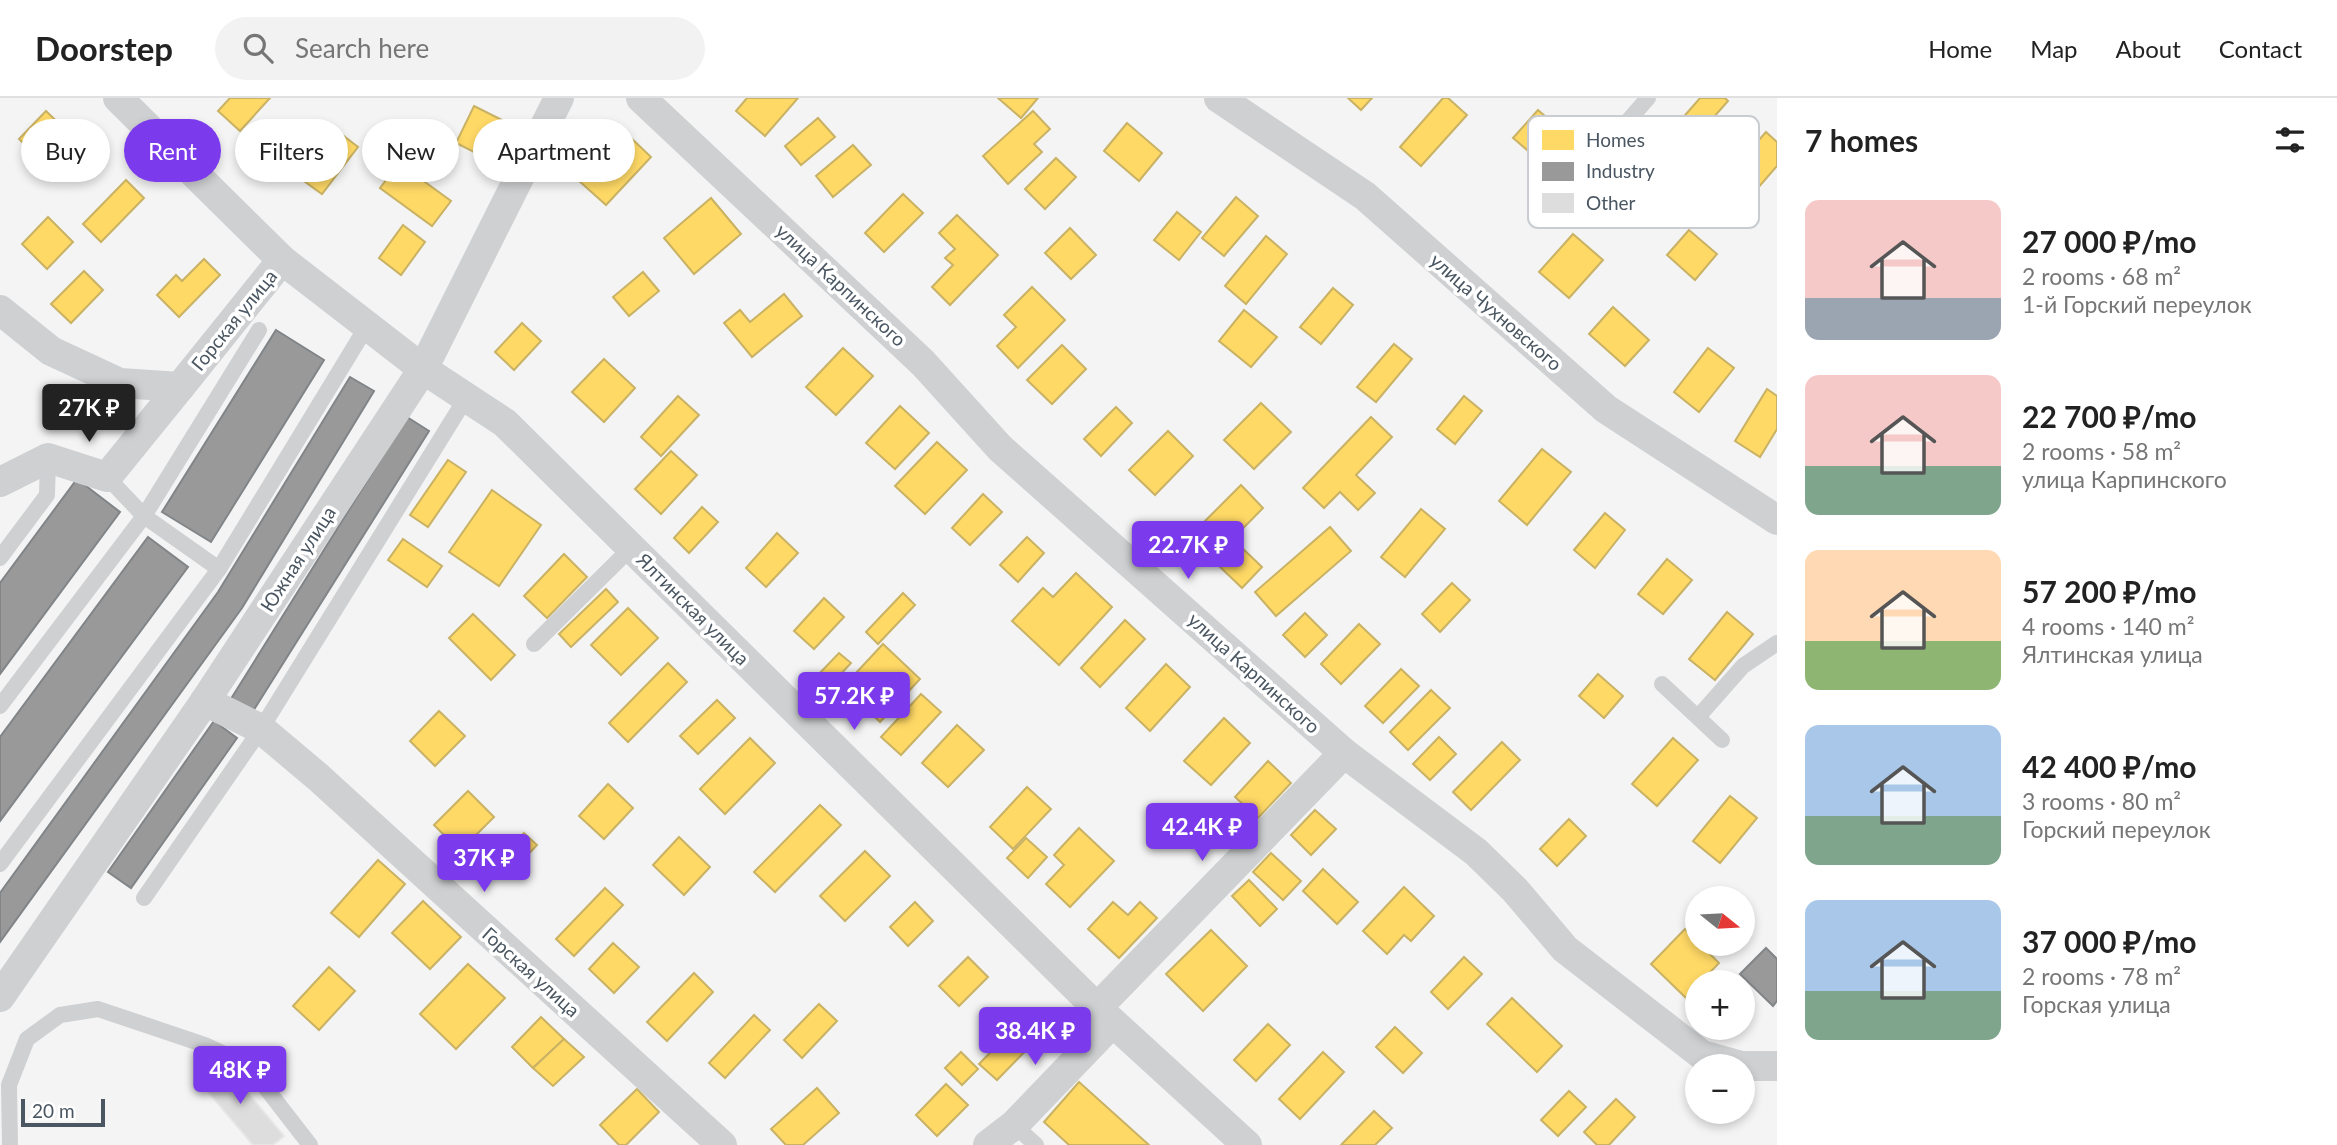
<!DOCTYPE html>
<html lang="en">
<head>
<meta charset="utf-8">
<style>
	body { margin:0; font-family:Lato,sans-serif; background:#f2f2f2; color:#222; height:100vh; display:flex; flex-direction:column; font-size:26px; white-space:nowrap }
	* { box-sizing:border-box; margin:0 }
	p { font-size:23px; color:#767676 }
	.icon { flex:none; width:38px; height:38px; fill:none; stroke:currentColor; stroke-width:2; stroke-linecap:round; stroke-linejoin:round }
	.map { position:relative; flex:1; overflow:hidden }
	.drawer { display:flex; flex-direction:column; background:#fff; width:560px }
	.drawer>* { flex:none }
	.banner { position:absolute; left:21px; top:21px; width:665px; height:63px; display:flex; gap:14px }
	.needle { width:46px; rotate:108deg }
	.fabs { position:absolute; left:1685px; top:788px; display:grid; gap:14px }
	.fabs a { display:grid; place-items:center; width:70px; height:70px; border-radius:50%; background:#fff; box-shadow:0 4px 10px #0003; font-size:35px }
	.scale { position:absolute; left:21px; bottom:18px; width:84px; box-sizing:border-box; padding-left:7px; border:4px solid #4a5661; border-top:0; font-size:19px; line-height:24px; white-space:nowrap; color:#4a5661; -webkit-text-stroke:5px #fff; paint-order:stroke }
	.price { position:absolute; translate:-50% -60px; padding:0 16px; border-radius:7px; background:#7c3aed; color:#fff; font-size:23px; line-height:46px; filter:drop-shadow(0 2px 4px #0008) }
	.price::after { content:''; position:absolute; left:50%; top:42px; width:21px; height:16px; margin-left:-10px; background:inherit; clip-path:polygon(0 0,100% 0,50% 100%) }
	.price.on { background:#222; color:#fff }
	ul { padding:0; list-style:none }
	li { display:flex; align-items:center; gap:21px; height:175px; padding:0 28px }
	li span { display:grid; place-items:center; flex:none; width:196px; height:140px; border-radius:14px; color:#555 }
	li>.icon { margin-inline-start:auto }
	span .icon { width:84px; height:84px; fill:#fffc; stroke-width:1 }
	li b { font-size:30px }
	h2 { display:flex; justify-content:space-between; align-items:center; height:84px; padding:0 28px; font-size:30px }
	.tag { padding:0 24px; border-radius:32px; background:#fff; box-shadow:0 4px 10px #0003; font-size:24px; line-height:63px }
	.tag.on { background:#7c3aed; color:#fff }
	header { display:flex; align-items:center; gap:42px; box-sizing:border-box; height:98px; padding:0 35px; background:#fff; border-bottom:2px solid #e0e0e0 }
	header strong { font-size:33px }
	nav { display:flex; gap:38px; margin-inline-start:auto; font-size:24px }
	.search { width:490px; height:63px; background:#f2f2f2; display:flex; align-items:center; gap:18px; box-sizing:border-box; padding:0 24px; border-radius:38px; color:#767676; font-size:26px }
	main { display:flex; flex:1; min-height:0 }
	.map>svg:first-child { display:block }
	.homes { fill:#ffd966; stroke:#c9b264; stroke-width:2 }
	.industry { fill:#999; stroke:#818588; stroke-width:2 }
	.building { fill:#ddddde; stroke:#e5e6e7; stroke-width:2 }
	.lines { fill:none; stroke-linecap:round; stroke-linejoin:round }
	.service { stroke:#ced0d2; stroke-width:16 }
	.minor { stroke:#ced0d2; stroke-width:30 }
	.labels { text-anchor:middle; stroke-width:7; stroke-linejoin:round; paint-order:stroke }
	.street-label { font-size:19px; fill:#4a5661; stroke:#fff }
	.key { fill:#fff; stroke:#c9ccd0; stroke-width:2 }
	.key-label { font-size:19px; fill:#4a5661 }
</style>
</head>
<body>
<header>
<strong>Doorstep</strong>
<div class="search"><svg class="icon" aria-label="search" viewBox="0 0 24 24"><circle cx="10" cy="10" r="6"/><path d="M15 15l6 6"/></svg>Search here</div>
<nav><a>Home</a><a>Map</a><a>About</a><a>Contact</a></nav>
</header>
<main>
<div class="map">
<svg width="1777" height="1047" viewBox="0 0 1777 1047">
	<rect width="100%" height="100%" fill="#f4f4f4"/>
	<!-- homes -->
	<g class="homes">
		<path d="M 230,0 L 270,0 L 240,33 L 218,13 Z"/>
		<path d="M 747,0 L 798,0 L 765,38 L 736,13 Z"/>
		<path d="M 998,0 L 1038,0 L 1021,20 Z"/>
		<path d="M 1348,0 L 1372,0 L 1361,12 Z"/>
		<path d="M 1443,0 L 1448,0 L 1467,17 L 1421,68 L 1400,49 Z"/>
		<path d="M 1700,0 L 1725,0 L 1728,3 L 1690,46 L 1673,31 Z"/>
		<path d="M 474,8 L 504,23 L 486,60 L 456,45 Z"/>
		<path d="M 1538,12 L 1559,30 L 1534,58 L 1513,40 Z"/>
		<path d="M 46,13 L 74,40 L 46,68 L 19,41 Z"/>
		<path d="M 1033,13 L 1050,31 L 1034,46 L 1042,54 L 1008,86 L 983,58 Z"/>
		<path d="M 818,20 L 835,39 L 801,67 L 785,48 Z"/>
		<path d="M 327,25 L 358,49 L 322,96 L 290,73 Z"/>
		<path d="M 1127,25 L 1162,55 L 1139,83 L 1104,53 Z"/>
		<path d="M 1766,34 L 1777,44 L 1777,68 L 1744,106 L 1721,85 Z"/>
		<path d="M 630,39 L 651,59 L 606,107 L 578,82 L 602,57 L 608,63 Z"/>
		<path d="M 853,47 L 871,67 L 833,99 L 816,78 Z"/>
		<path d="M 1056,60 L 1076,79 L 1045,111 L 1025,91 Z"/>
		<path d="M 399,65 L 451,103 L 432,128 L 380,90 Z"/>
		<path d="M 126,82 L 144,100 L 101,144 L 83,126 Z"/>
		<path d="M 903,96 L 923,115 L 884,154 L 865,135 Z"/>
		<path d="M 1236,99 L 1258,118 L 1224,158 L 1202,140 Z"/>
		<path d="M 711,100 L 741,136 L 694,176 L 664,140 Z"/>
		<path d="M 1177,114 L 1201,134 L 1179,162 L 1154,142 Z"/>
		<path d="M 957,117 L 998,157 L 950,207 L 932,189 L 953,167 L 945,160 L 955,151 L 939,135 Z"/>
		<path d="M 48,119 L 73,144 L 47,171 L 22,146 Z"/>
		<path d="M 403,127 L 425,144 L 401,177 L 379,160 Z"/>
		<path d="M 1070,130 L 1096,157 L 1071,181 L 1045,155 Z"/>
		<path d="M 1689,132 L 1717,156 L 1695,182 L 1667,157 Z"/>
		<path d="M 1573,136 L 1603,162 L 1569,200 L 1539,174 Z"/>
		<path d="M 1266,138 L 1287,156 L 1246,206 L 1225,188 Z"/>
		<path d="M 204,161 L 220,177 L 179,219 L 157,197 L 176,177 L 182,183 Z"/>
		<path d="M 84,173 L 103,192 L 71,225 L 51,206 Z"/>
		<path d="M 643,174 L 659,193 L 629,218 L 613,199 Z"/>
		<path d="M 1032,189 L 1065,222 L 1018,270 L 997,248 L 1016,229 L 1004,217 Z"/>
		<path d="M 1333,190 L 1353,207 L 1321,246 L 1300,229 Z"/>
		<path d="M 784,196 L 802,218 L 752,259 L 724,225 L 740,212 L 750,224 Z"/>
		<path d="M 1613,209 L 1649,242 L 1625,268 L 1589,236 Z"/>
		<path d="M 1244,212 L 1277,239 L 1251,269 L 1219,243 Z"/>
		<path d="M 522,225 L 541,243 L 514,272 L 495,254 Z"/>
		<path d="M 1394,246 L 1412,261 L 1376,304 L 1357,289 Z"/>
		<path d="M 1062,247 L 1086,271 L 1052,306 L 1027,282 Z"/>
		<path d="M 843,250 L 873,278 L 836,317 L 806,289 Z"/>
		<path d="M 1708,250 L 1734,270 L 1699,314 L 1674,294 Z"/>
		<path d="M 604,261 L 635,290 L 604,324 L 572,294 Z"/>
		<path d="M 1767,291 L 1777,298 L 1777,331 L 1760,359 L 1735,343 Z"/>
		<path d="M 678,298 L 699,317 L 661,358 L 641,339 Z"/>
		<path d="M 1464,298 L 1482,313 L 1455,346 L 1437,331 Z"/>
		<path d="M 1261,305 L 1291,334 L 1254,371 L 1224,342 Z"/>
		<path d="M 900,308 L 929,335 L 895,371 L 866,345 Z"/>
		<path d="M 1116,309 L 1132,325 L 1101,358 L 1084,341 Z"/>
		<path d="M 1371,319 L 1392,339 L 1356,377 L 1375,395 L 1358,412 L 1340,394 L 1324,410 L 1303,390 Z"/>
		<path d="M 1168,333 L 1193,358 L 1155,397 L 1129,372 Z"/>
		<path d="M 937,344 L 967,372 L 925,416 L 895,388 Z"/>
		<path d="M 1542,351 L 1571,374 L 1527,427 L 1499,403 Z"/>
		<path d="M 671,353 L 697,377 L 661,416 L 635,391 Z"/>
		<path d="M 448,362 L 466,374 L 428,429 L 410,417 Z"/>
		<path d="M 1241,387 L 1263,410 L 1213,461 L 1190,438 Z"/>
		<path d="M 492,392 L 541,427 L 499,488 L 449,454 Z"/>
		<path d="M 983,396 L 1002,414 L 970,447 L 952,430 Z"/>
		<path d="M 702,409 L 718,424 L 689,455 L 674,440 Z"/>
		<path d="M 1421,411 L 1445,431 L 1405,479 L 1381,459 Z"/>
		<path d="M 1605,415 L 1625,432 L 1595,470 L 1574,452 Z"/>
		<path d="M 1330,429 L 1351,453 L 1276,518 L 1255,494 Z"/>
		<path d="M 777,435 L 798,455 L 766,489 L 746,470 Z"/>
		<path d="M 1027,439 L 1044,455 L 1018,484 L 1000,467 Z"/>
		<path d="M 403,441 L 442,468 L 427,489 L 388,462 Z"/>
		<path d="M 1238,446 L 1262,469 L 1242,490 L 1218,467 Z"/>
		<path d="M 564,456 L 587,479 L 547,520 L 524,498 Z"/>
		<path d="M 1667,461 L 1692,482 L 1663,516 L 1638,496 Z"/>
		<path d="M 1076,475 L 1112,509 L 1059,567 L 1012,523 L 1043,490 L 1053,499 Z"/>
		<path d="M 1452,485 L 1470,502 L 1440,534 L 1422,516 Z"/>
		<path d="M 606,491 L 618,504 L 571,549 L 559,536 Z"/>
		<path d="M 903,495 L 915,507 L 878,546 L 866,534 Z"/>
		<path d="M 824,500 L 844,519 L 814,551 L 794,533 Z"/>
		<path d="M 628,510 L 658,540 L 621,577 L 591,547 Z"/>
		<path d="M 1727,514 L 1753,536 L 1715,582 L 1689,561 Z"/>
		<path d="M 1305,515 L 1327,537 L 1305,559 L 1283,537 Z"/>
		<path d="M 473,516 L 515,557 L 491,582 L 449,540 Z"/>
		<path d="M 1125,522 L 1145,541 L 1100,589 L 1081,570 Z"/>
		<path d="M 1359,526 L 1380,546 L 1341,586 L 1321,566 Z"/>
		<path d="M 883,546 L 920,581 L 880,624 L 853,598 L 865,586 L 855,576 Z"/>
		<path d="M 839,555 L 851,565 L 827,591 L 815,580 Z"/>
		<path d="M 668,565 L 687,584 L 628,644 L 609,625 Z"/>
		<path d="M 1166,566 L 1190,589 L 1150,633 L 1126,610 Z"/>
		<path d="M 1401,571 L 1419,588 L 1383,625 L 1365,608 Z"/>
		<path d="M 1598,576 L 1623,598 L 1604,620 L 1579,598 Z"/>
		<path d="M 1431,592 L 1450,610 L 1408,652 L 1390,634 Z"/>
		<path d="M 921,596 L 941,614 L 901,657 L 881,639 Z"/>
		<path d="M 717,602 L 735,620 L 698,656 L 680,638 Z"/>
		<path d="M 439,613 L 465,638 L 435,668 L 410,643 Z"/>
		<path d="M 1224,620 L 1250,645 L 1211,687 L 1184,663 Z"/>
		<path d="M 957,627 L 984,652 L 948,689 L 922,665 Z"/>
		<path d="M 1439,639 L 1456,656 L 1430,682 L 1413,666 Z"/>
		<path d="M 750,640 L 775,665 L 725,716 L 700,691 Z"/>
		<path d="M 1673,640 L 1698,662 L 1657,708 L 1632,686 Z"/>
		<path d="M 1502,644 L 1520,662 L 1471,712 L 1453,694 Z"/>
		<path d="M 1268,663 L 1291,685 L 1258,720 L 1235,699 Z"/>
		<path d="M 608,686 L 633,710 L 604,741 L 579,718 Z"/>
		<path d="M 1027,689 L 1051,711 L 1013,751 L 990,729 Z"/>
		<path d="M 468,693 L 494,719 L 460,753 L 434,727 Z"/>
		<path d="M 1730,698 L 1757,720 L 1720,765 L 1693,743 Z"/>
		<path d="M 820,707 L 841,727 L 775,794 L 754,774 Z"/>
		<path d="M 1315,712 L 1336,731 L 1311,757 L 1291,737 Z"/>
		<path d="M 1569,721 L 1586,738 L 1557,768 L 1540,751 Z"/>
		<path d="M 1079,730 L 1114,763 L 1070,809 L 1046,786 L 1064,767 L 1054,757 Z"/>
		<path d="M 524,735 L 537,747 L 507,779 L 494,766 Z"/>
		<path d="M 679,739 L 710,769 L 684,797 L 653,767 Z"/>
		<path d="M 1026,740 L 1047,759 L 1028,780 L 1007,760 Z"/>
		<path d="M 865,753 L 890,778 L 845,823 L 820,798 Z"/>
		<path d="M 1271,755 L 1301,783 L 1283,802 L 1253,774 Z"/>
		<path d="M 378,762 L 405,786 L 359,839 L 331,815 Z"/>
		<path d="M 1323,771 L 1358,804 L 1337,826 L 1303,793 Z"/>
		<path d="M 1249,782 L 1277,811 L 1260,828 L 1232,798 Z"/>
		<path d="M 1404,789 L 1434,818 L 1411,843 L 1404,837 L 1387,856 L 1363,833 Z"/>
		<path d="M 605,790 L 623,807 L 574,858 L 556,841 Z"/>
		<path d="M 423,803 L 461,839 L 430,871 L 392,835 Z"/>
		<path d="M 915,804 L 933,823 L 908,848 L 890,829 Z"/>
		<path d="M 1113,804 L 1128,817 L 1140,804 L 1157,820 L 1119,860 L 1088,831 Z"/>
		<path d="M 1685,831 L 1719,865 L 1701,884 L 1698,884 L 1698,888 L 1686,900 L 1651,866 Z"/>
		<path d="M 1211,832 L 1247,868 L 1203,913 L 1166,876 Z"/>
		<path d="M 613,845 L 639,869 L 614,895 L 589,871 Z"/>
		<path d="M 968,859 L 988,879 L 959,908 L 939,888 Z"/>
		<path d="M 1464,859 L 1482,876 L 1448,911 L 1431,894 Z"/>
		<path d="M 468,866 L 505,900 L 456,951 L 420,916 Z"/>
		<path d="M 329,869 L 355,893 L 319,932 L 293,908 Z"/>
		<path d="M 694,875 L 713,894 L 667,943 L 647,924 Z"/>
		<path d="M 1512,900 L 1562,948 L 1537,974 L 1487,926 Z"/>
		<path d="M 819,906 L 837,923 L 802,960 L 784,942 Z"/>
		<path d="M 754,917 L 770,932 L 725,980 L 709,965 Z"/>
		<path d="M 1026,918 L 1043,935 L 997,982 L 979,966 Z"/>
		<path d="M 541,919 L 564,941 L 533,970 L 512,949 Z"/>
		<path d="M 1268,926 L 1290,947 L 1256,983 L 1234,962 Z"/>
		<path d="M 1395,929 L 1422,955 L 1403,975 L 1376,949 Z"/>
		<path d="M 564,941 L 584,959 L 553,988 L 533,970 Z"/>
		<path d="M 961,954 L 978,971 L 962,987 L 945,970 Z"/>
		<path d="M 1323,954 L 1344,974 L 1300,1021 L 1279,1001 Z"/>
		<path d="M 1079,984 L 1149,1047 L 1069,1047 L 1044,1024 Z"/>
		<path d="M 946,986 L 968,1007 L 937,1038 L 916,1017 Z"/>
		<path d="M 817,990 L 839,1015 L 803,1047 L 786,1047 L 771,1031 Z"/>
		<path d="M 637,991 L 659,1014 L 626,1047 L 619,1047 L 600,1027 Z"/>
		<path d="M 1569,993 L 1586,1009 L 1558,1038 L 1541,1022 Z"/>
		<path d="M 1616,1001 L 1635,1019 L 1609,1047 L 1597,1047 L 1584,1034 Z"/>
		<path d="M 1374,1013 L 1392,1030 L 1375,1047 L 1341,1047 Z"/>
	</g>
	<!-- industry -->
	<g class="industry">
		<path d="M 276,232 L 324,262 L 211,444 L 162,414 Z"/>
		<path d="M 350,279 L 374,293 L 242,510 L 0,844 L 0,795 L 218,494 Z"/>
		<path d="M 407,319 L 429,333 L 250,618 L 229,604 Z"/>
		<path d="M 77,381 L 120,414 L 0,576 L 0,485 Z"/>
		<path d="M 148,439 L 188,469 L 0,723 L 0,639 Z"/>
		<path d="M 214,623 L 237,640 L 131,790 L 108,774 Z"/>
		<path d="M 1766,850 L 1777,861 L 1777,903 L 1773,908 L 1740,876 Z"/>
	</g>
	<!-- building -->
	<path class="building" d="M 220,962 L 284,1038 L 273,1047 L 253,1047 L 197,981 Z"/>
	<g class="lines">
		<!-- service -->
		<g class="service">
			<path d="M 1627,24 L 1648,0"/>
			<path d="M 107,379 L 144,418 L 219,471"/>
			<path d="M 0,460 L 47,397 L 48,360"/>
			<path d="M 534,546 L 631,450"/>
			<path d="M 1662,586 L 1722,642"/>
			<path d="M 0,608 L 144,418 L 259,232"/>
			<path d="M 1698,619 L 1743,568 L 1777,545"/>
			<path d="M 0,766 L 219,471 L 367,228"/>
			<path d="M 144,800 L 261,631 L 466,300"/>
			<path d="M 1014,1027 L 1036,1047"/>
			<path d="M 10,1047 L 9,987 L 27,941 L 60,917 L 98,911 L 205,947 L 248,967 L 310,1047"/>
		</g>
		<!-- minor -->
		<g class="minor">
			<path d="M 118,0 L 282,162 L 423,271 L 505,325 L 1097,910 L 1247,1047"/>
			<path d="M 641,0 L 923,265 L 1000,350 L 1344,655 L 1476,754 L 1515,792 L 1565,851 L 1702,957 L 1741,968"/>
			<path d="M 1219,0 L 1365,98 L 1606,311 L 1777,422"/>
			<path d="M 0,212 L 51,253 L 120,285 L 180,289 L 282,162"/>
			<path d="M 0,384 L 48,360 L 107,379 L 180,289"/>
			<path d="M 205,603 L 261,631 L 318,679 L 722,1047"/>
			<path d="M 0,899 L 205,603 L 423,271 L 559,0"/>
			<path d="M 1097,910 L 1344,655"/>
			<path d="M 1743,968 L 1777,968"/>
			<path d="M 988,1047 L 1014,1027 L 1112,925"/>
		</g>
	</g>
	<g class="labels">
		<!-- street labels -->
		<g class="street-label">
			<text transform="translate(841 187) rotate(43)" y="7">улица Карпинского</text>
			<text transform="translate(1496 214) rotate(41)" y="7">улица Чухновского</text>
			<text transform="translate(234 222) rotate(-51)" y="7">Горская улица</text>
			<text transform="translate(298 461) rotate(-57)" y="7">Южная улица</text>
			<text transform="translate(693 511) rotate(45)" y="7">Ялтинская улица</text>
			<text transform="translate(1254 575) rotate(42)" y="7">улица Карпинского</text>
			<text transform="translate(531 874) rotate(42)" y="7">Горская улица</text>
		</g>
	</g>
	<!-- legend -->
	<rect x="1528" y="18" width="231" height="112" rx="10" class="key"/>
	<rect x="1542" y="32" width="32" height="20" fill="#ffd966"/>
	<rect x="1542" y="64" width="32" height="19" fill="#999"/>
	<rect x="1542" y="95" width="32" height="20" fill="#ddddde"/>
	<g class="key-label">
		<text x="1586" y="49">Homes</text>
		<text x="1586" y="80">Industry</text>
		<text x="1586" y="112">Other</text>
	</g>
</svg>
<div class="fabs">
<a><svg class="needle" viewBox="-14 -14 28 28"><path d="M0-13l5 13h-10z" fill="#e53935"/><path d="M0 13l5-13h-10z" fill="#767676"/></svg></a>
<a>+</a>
<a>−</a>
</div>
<div class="scale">20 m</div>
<b class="price on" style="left:89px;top:346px">27K ₽</b>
<b class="price" style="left:1188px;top:483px">22.7K ₽</b>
<b class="price" style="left:854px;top:634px">57.2K ₽</b>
<b class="price" style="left:1202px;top:765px">42.4K ₽</b>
<b class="price" style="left:484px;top:796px">37K ₽</b>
<b class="price" style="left:1035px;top:969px">38.4K ₽</b>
<b class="price" style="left:240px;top:1008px">48K ₽</b>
<div class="banner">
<a class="tag">Buy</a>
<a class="tag on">Rent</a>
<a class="tag">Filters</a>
<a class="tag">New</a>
<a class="tag">Apartment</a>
</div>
</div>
<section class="drawer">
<h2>7 homes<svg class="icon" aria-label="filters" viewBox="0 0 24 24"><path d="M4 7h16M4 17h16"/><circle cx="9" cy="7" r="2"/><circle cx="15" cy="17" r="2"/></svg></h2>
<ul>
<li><span style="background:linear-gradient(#f6c9c9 70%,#9aa5b1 0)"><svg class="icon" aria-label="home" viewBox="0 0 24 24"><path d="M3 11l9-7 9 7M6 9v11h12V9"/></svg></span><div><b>27 000 ₽/mo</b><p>2 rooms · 68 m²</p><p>1-й Горский переулок</p></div></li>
<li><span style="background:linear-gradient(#f6c9c9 65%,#7fa58c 0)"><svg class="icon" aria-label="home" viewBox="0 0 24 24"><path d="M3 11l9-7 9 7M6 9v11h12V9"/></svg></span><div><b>22 700 ₽/mo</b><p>2 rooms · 58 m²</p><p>улица Карпинского</p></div></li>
<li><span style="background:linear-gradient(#ffd9b3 65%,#8fb573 0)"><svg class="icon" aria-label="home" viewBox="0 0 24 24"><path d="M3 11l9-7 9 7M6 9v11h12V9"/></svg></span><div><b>57 200 ₽/mo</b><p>4 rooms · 140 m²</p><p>Ялтинская улица</p></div></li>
<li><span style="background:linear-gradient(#a9c7e8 65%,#7fa58c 0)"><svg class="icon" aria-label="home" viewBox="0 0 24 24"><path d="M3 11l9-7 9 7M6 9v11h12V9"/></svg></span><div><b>42 400 ₽/mo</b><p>3 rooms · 80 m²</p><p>Горский переулок</p></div></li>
<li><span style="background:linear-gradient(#a9c7e8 65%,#7fa58c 0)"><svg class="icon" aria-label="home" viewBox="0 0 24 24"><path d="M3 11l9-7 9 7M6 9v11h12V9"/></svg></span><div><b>37 000 ₽/mo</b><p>2 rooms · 78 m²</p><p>Горская улица</p></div></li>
</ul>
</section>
</main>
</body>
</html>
